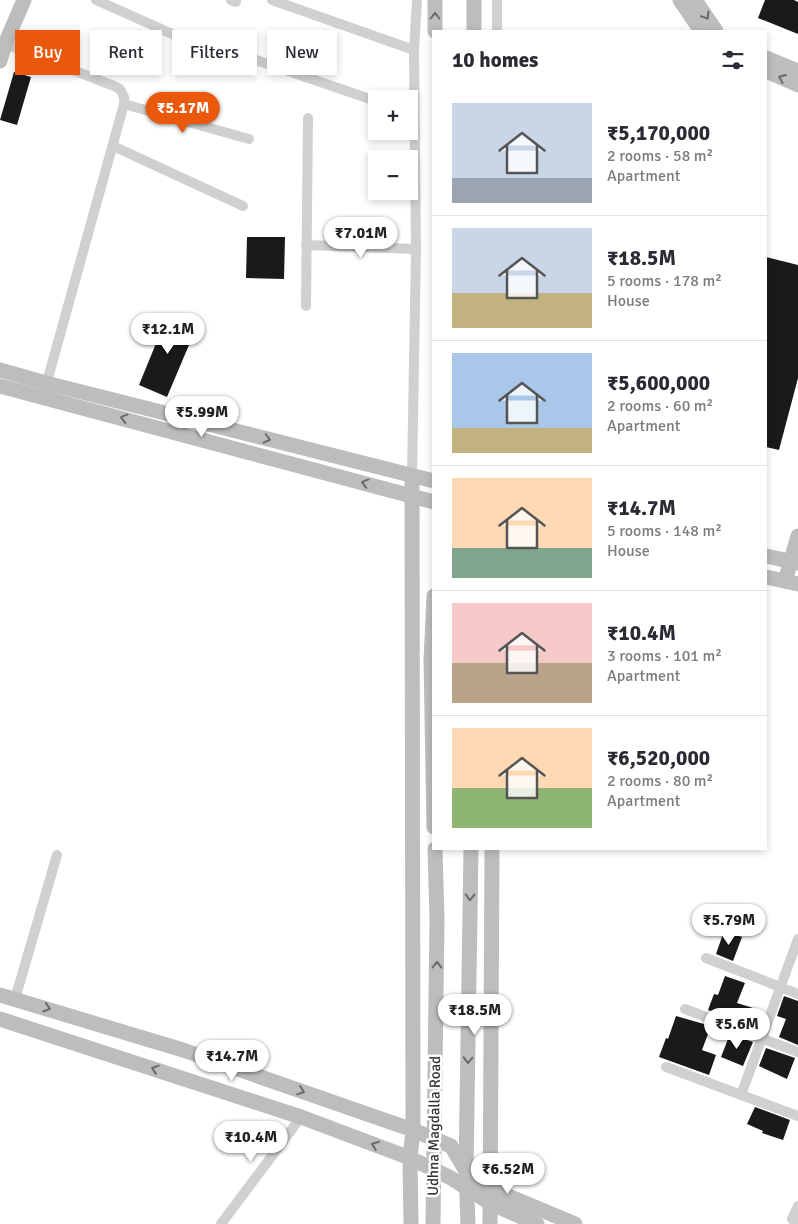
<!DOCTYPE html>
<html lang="en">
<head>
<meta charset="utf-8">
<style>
	body { margin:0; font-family:Signika,sans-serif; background:#f7f7f7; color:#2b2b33; height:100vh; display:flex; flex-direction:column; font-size:19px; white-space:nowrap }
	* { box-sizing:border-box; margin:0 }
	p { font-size:16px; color:#7c7c81 }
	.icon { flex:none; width:28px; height:28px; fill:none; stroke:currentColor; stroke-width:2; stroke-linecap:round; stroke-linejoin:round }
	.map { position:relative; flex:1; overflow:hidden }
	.drawer { position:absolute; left:432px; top:30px; width:335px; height:820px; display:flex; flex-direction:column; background:#fff; border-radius:0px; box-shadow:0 2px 8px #0003 }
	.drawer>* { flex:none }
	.top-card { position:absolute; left:15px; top:30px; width:342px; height:45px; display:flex; gap:10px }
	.controls { position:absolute; left:368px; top:90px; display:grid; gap:10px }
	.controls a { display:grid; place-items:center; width:50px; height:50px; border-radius:0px; background:#fff; box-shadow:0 2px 8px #0003; font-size:25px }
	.price { position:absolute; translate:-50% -42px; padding:0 11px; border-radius:18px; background:#fff; color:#222; font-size:16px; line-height:32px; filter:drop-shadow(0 1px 2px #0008) }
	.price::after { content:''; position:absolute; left:50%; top:30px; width:15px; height:11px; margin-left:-8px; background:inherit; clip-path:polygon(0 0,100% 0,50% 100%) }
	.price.on { background:#ea580c; color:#fff }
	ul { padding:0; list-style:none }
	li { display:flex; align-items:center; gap:15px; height:125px; padding:0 20px }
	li+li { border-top:1px solid #e1e1e2 }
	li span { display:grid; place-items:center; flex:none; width:140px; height:100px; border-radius:0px; color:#555 }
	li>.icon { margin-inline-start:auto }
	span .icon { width:60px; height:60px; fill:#fffc; stroke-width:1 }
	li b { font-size:21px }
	h2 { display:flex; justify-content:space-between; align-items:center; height:60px; padding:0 20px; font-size:21px }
	.chip { padding:0 18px; border-radius:0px; background:#fff; box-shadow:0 2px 8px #0003; font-size:18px; line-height:45px }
	.chip.on { background:#ea580c; color:#fff }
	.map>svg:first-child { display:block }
	.building { fill:#1a1a1a }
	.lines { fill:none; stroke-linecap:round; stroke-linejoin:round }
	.street { stroke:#d0d0d0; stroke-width:10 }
	.secondary { stroke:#bdbdbd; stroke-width:15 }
	.oneway { stroke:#6a6a6a }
	.labels { text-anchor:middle; stroke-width:5; stroke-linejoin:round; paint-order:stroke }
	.street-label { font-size:15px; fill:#333; stroke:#fff }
</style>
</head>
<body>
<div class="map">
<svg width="798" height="1224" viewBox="0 0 798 1224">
	<rect width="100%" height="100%" fill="#fff"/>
	<!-- building -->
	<g class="building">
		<path d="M 765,0 L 794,0 L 798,2 L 798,34 L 758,18 Z"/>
		<path d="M 14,72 L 31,77 L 17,125 L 0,120 Z"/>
		<path d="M 247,237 L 285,237 L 284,279 L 246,278 Z"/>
		<path d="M 766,257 L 798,265 L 798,378 L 779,450 L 766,447 Z"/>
		<path d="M 168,314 L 197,326 L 167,397 L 139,385 Z"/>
		<path d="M 724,931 L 742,937 L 733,961 L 716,954 Z"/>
		<path d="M 725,976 L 745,983 L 737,1003 L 763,1011 L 758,1029 L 708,1010 L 714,994 L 718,995 Z"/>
		<path d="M 784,996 L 798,1001 L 798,1045 L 779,1037 L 786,1019 L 777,1016 Z"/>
		<path d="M 676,1016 L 711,1026 L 702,1050 L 716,1055 L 709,1075 L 659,1057 L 666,1038 L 668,1039 Z"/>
		<path d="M 730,1034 L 753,1042 L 743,1066 L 721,1057 Z"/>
		<path d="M 766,1048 L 795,1058 L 787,1079 L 759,1066 Z"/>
		<path d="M 755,1107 L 790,1120 L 783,1140 L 762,1133 L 763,1131 L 747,1124 Z"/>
	</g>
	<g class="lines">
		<!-- street -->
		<g class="street">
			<path d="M 96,0 L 215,53"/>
			<path d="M 231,0 L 236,2"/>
			<path d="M 272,0 L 414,50"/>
			<path d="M 497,0 L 497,31"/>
			<path d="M 0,42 L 114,86 L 120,89 L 124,97 L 124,104 L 45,389"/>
			<path d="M 250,58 L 376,101"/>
			<path d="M 124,104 L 249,139"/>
			<path d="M 113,146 L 243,206"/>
			<path d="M 306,245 L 416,249"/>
			<path d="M 306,306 L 308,118"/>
			<path d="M 412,476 L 416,249 L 414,50 L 417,0"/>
			<path d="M 706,958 L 798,994"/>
			<path d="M 15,999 L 57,855"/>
			<path d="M 685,1009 L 798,1052"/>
			<path d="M 666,1067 L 798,1116"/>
			<path d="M 741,1095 L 798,939"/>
			<path d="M 798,1206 L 792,1219 L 798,1222"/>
			<path d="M 221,1224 L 301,1117"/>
		</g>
		<!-- secondary -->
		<g class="secondary">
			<path d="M 435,0 L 435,31"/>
			<path d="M 680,0 L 701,31"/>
			<path d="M 695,0 L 716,31"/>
			<path d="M 474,31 L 474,0"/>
			<path d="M 766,58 L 798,71"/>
			<path d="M 0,61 L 5,44 L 24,0"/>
			<path d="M 766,71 L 798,85"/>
			<path d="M 0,370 L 46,383 L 434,481"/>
			<path d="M 0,386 L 434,502"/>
			<path d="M 766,556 L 798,563"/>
			<path d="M 766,577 L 798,584"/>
			<path d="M 785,581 L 798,536"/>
			<path d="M 434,596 L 431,660 L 434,827"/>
			<path d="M 0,995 L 183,1050 L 413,1130 L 451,1146 L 466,1171 L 489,1188 L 575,1224"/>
			<path d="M 0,1019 L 301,1117 L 410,1158 L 451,1178 L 490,1203 L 537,1224"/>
			<path d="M 411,1224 L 410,1158 L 413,1130 L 412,476"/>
			<path d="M 433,1224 L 437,920 L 435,849"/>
			<path d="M 468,1224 L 466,1171 L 471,849"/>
			<path d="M 490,1224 L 492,849"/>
		</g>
	</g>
	<!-- one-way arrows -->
	<defs><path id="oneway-chevron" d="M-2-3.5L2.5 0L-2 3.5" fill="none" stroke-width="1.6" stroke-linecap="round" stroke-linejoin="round" transform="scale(1.25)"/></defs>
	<g class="oneway">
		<use href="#oneway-chevron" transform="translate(435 16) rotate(-90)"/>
		<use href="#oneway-chevron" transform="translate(706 16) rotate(58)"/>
		<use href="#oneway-chevron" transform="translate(782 78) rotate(-157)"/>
		<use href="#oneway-chevron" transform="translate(124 418) rotate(-165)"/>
		<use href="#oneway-chevron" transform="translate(267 439) rotate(14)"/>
		<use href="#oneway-chevron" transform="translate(365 483) rotate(-165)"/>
		<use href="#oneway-chevron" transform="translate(470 897) rotate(91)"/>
		<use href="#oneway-chevron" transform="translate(437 965) rotate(-89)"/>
		<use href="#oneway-chevron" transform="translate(47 1008) rotate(17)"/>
		<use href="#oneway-chevron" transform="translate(468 1060) rotate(91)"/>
		<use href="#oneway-chevron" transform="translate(155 1069) rotate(-162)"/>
		<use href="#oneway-chevron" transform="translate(301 1091) rotate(19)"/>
		<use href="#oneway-chevron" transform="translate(375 1145) rotate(-159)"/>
	</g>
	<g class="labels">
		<!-- street labels -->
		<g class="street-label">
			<text transform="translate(434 1126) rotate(-89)" y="5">Udhna Magdalla Road</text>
		</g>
	</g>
</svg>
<div class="controls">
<a>+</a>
<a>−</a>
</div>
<b class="price on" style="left:183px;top:134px">₹5.17M</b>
<b class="price" style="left:361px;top:259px">₹7.01M</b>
<b class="price" style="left:168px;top:355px">₹12.1M</b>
<b class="price" style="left:202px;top:438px">₹5.99M</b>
<b class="price" style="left:729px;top:946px">₹5.79M</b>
<b class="price" style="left:475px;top:1036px">₹18.5M</b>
<b class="price" style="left:737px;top:1050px">₹5.6M</b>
<b class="price" style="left:232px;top:1082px">₹14.7M</b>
<b class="price" style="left:251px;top:1163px">₹10.4M</b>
<b class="price" style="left:508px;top:1195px">₹6.52M</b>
<div class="top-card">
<a class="chip on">Buy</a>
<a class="chip">Rent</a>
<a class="chip">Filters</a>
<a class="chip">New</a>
</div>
<section class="drawer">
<h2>10 homes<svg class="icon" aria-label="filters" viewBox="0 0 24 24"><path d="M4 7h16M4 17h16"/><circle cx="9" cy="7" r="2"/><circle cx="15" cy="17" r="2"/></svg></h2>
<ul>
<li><span style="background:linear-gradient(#c9d6e8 75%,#9aa5b1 0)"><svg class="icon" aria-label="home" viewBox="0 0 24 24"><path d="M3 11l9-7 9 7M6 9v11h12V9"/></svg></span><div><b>₹5,170,000</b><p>2 rooms · 58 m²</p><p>Apartment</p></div></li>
<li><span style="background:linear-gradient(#c9d6e8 65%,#c2b280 0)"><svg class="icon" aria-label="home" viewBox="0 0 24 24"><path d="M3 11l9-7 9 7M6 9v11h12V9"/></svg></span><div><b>₹18.5M</b><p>5 rooms · 178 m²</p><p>House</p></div></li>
<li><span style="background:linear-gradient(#a9c7e8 75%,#c2b280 0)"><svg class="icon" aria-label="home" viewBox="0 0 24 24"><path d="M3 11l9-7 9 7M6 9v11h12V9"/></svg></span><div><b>₹5,600,000</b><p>2 rooms · 60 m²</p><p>Apartment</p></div></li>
<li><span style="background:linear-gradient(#ffd9b3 70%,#7fa58c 0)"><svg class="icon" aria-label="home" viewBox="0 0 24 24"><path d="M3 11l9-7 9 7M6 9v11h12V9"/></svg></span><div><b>₹14.7M</b><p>5 rooms · 148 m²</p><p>House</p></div></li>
<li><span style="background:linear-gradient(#f6c9c9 60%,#b9a48a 0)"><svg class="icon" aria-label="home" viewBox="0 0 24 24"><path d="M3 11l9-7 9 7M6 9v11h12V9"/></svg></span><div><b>₹10.4M</b><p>3 rooms · 101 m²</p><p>Apartment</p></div></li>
<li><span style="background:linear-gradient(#ffd9b3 60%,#8fb573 0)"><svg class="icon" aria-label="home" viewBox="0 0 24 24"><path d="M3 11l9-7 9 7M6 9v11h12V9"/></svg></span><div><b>₹6,520,000</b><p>2 rooms · 80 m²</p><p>Apartment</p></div></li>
</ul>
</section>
</div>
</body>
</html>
